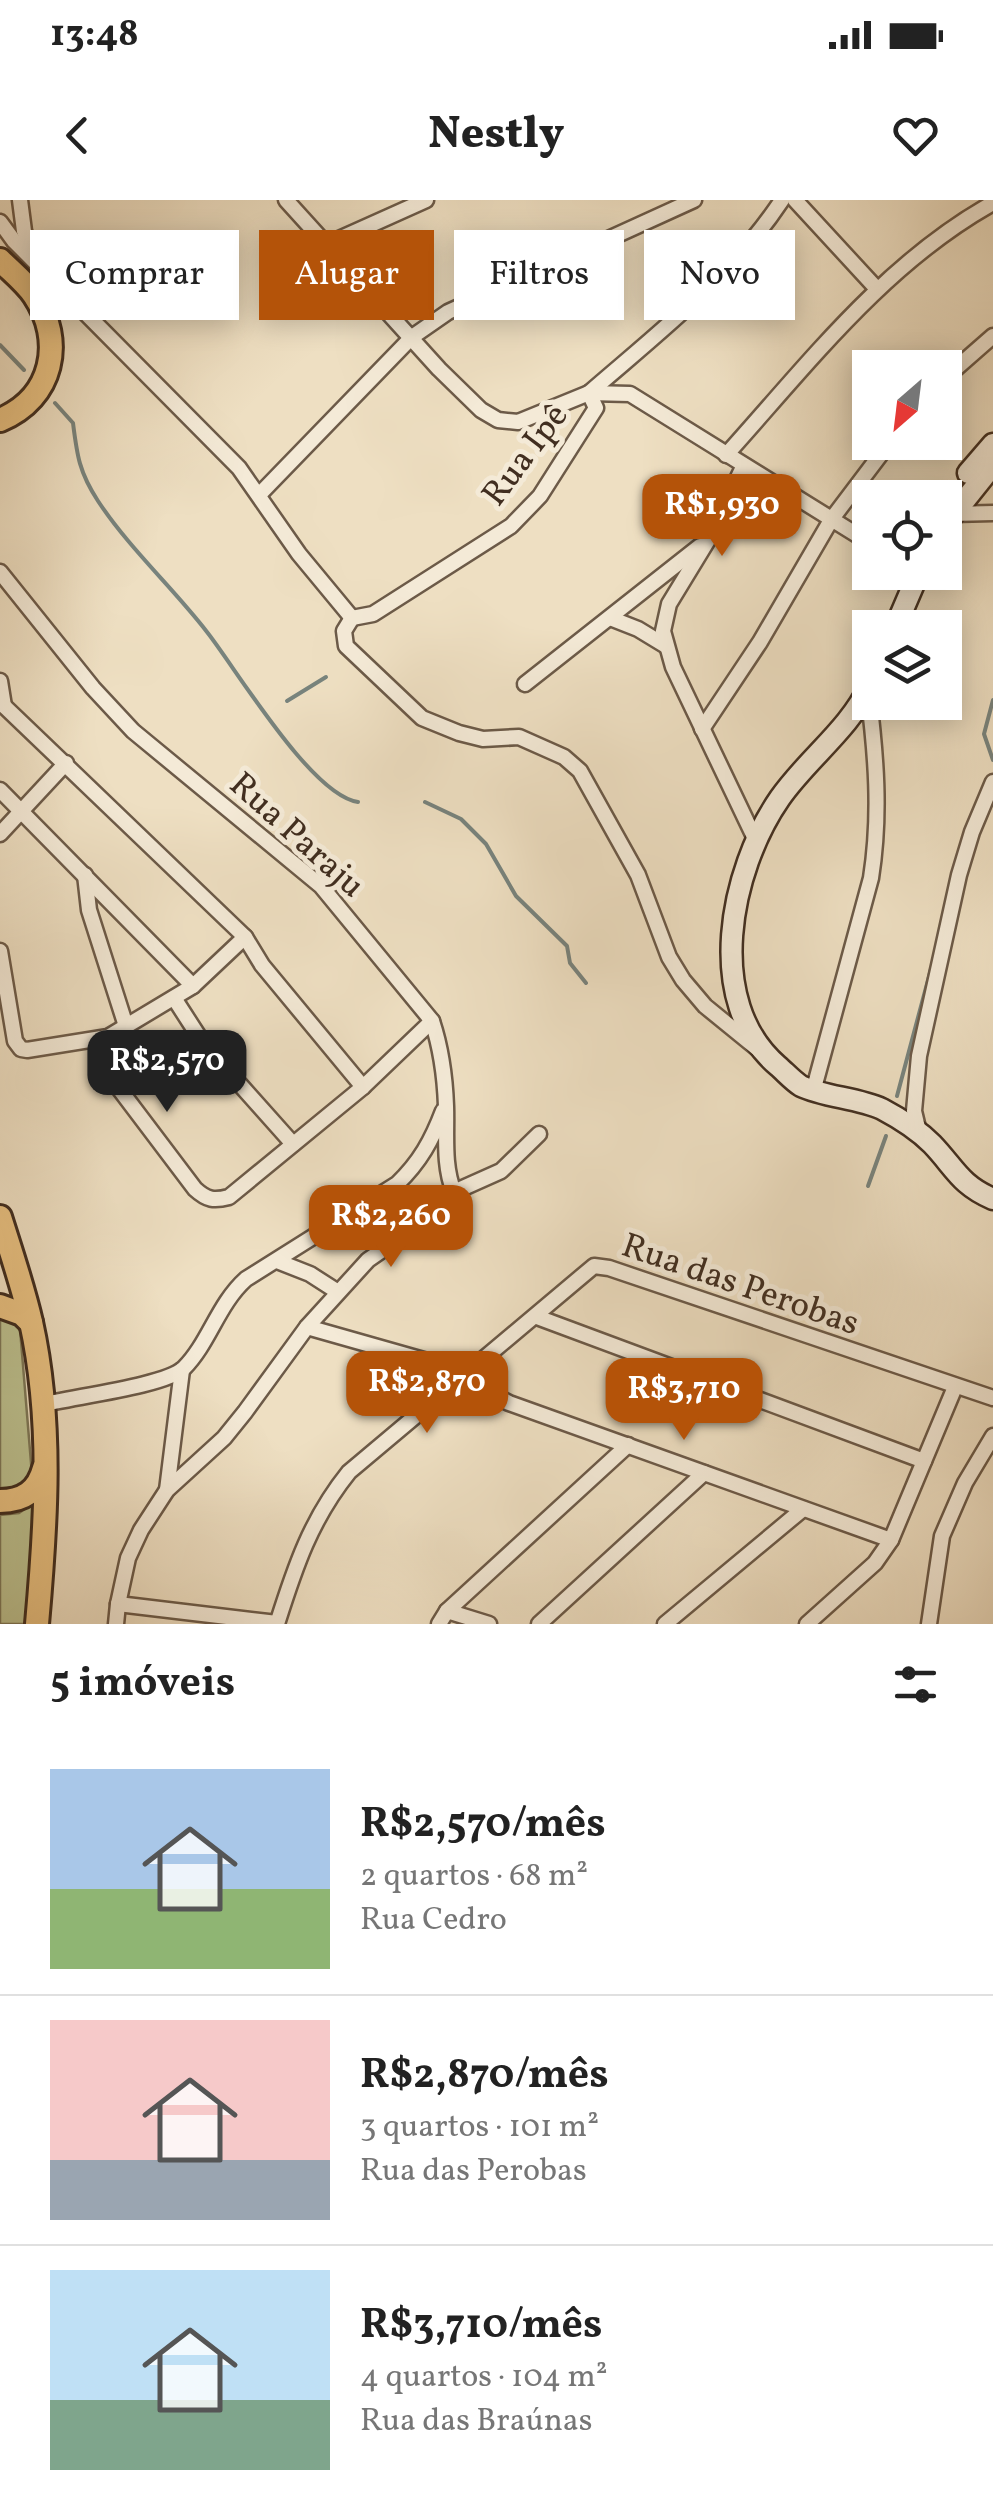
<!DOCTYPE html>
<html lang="pt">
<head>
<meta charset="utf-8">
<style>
	body { margin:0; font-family:Vollkorn,serif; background:#f2f2f2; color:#222; height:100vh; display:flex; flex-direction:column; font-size:38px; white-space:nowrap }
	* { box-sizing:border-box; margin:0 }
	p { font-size:32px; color:#767676 }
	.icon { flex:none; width:55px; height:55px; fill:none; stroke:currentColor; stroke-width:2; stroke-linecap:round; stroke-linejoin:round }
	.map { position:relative; height:1424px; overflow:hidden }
	.drawer { display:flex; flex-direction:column; background:#fff; flex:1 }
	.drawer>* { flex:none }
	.top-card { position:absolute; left:30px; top:30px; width:935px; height:90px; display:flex; gap:20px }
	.needle { width:65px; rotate:208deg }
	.controls { position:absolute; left:852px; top:150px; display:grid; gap:20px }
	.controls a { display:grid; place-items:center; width:110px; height:110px; border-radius:0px; background:#fff; box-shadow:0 5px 25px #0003; font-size:50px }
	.price { position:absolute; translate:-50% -85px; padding:0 22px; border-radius:20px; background:#b45309; color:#fff; font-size:32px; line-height:65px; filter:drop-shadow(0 2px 5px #0008) }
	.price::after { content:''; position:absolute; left:50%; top:60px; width:30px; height:22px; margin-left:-15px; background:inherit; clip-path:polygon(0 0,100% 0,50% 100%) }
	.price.on { background:#222; color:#fff }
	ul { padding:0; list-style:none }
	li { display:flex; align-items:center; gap:30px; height:250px; padding:0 50px }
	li+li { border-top:2px solid #e0e0e0 }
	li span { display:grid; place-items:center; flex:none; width:280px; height:200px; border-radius:0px; color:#555 }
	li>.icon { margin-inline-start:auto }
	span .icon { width:120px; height:120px; fill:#fffc; stroke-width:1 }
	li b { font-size:42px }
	h2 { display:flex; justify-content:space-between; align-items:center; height:120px; padding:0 50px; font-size:42px }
	.tag { padding:0 35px; border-radius:0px; background:#fff; box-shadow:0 5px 25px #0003; font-size:35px; line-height:90px }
	.tag.on { background:#b45309; color:#fff }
	.status { display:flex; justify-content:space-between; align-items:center; height:70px; padding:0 50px; background:#fff; direction:ltr }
	.status svg { height:28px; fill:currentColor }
	header { display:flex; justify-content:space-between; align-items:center; height:130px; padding:0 50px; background:#fff; font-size:45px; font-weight:800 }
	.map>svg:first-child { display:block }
	.green { fill:#bcc190; stroke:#7e7858; stroke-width:2.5 }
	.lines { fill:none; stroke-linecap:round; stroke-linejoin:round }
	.stream { stroke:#78837d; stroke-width:4 }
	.street-casing { stroke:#6c5a48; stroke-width:19 }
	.secondary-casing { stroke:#412e20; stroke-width:25 }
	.primary-casing { stroke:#412e20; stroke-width:28 }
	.street { stroke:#f4ead7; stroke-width:14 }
	.secondary { stroke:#f4ead7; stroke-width:20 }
	.primary { stroke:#e7c081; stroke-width:22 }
	.labels { text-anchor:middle; stroke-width:10; stroke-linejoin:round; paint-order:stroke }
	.street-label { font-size:35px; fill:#412e20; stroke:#f4ead7 }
</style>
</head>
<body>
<div class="status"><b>13:48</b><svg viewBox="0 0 49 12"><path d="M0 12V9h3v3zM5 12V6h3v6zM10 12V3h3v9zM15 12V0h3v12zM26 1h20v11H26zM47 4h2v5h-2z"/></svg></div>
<header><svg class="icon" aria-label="back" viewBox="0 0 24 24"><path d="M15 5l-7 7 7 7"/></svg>Nestly<svg class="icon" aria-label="heart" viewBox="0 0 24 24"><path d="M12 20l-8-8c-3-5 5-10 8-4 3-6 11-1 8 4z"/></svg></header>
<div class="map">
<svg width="993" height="1424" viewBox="0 0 993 1424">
	<rect width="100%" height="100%" fill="#eedfc2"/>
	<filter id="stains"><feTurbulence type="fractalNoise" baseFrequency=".002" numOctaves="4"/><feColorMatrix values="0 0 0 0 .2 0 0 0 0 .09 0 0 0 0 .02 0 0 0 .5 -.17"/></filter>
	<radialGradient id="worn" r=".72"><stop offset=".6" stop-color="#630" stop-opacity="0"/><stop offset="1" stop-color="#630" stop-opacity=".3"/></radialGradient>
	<!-- green -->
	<g class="green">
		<path d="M 0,1112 L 20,1129 L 32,1275 L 30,1281 L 0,1295 Z"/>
		<path d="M 36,1301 L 27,1424 L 0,1424 L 0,1315 L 19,1313 Z"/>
	</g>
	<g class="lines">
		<!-- stream -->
		<g class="stream">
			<path d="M 0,145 L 24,170"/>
			<path d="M 55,203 L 73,223 C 77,255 79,272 98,301 C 129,348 173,388 207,432 C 237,470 311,595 358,602"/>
			<path d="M 993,500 L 984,534 L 993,560"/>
			<path d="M 287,501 L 326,477"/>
			<path d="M 425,602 L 461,619 L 486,644 L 516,696 L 567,746 L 570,763 L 586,783"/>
			<path d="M 897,896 L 931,769"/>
			<path d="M 868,986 L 886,936"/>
		</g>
		<defs>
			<g id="street">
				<path d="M 20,0 L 24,31 L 33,56"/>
				<path d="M 286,0 L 439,169 L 481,210 L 498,220 L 518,222 L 589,193 L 630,194 L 870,343"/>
				<path d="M 795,0 L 877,89"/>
				<path d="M 0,22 L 14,41 L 239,268 L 299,354 L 352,418"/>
				<path d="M 328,44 L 426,0"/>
				<path d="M 945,178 L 993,136"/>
				<path d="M 589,193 C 658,133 731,77 782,0"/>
				<path d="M 726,255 C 808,164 885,63 993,3"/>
				<path d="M 743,267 L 708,340 L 669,404 L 663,431 L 673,467 L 757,643"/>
				<path d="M 259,295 L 412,137 L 448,112 L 694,0"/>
				<path d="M 952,314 L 993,313"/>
				<path d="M 0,372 L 93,488 L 133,531 L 321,686 L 432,821 C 441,848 445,878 446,906 C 447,935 443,965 454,992"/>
				<path d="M 352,418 L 344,431 L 346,446 L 422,518 L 459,533 L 483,539 L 519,537 L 564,557 L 580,571 L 638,675 L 669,757 L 683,780 L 705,806 L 759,850"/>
				<path d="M 352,418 L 373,414 L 511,326 L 540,296 L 596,208 L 589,193"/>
				<path d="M 610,418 L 638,429 L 666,446"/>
				<path d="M 0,481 L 4,506"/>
				<path d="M 525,484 L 700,346"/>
				<path d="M 0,502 L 245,737 L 262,765 L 363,887"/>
				<path d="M 702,529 L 760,442 L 831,320 L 890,242"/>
				<path d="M 0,590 L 193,786"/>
				<path d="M 0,634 L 66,563"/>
				<path d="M 85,675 L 89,710 L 126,826"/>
				<path d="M 0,751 L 15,841 L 21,849 L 27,850 L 108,837 L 193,786 L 245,737"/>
				<path d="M 174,798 L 203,843 L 293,944"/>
				<path d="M 108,837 L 100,858 L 102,866 L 195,989 C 207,1000 214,1001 229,997 L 363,887 L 432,821"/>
				<path d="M 814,888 L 871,678 C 881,614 876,555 868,491"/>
				<path d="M 919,932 L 914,911 L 919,856 L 959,675 L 972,632 L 993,582"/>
				<path d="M 277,1061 L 310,1074 L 338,1092"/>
				<path d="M 537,1117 L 924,1261"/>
				<path d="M 307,1127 L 434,1163 L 509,1203 L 891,1340"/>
				<path d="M 41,1205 C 70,1197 166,1186 184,1168 C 209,1143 218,1104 246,1079 L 397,984 C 420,962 432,940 443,911"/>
				<path d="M 167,1290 L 182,1170"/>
				<path d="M 118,1404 L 277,1423"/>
				<path d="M 447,1411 L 489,1424"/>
				<path d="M 116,1424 L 118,1404 L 128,1358 L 141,1330 L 167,1290 L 224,1238 L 245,1212 L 307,1127 L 368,1060 L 417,1026 L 454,992 L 501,971 L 539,934"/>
				<path d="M 277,1424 C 295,1367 311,1319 349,1272 L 594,1066 L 609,1068 L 993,1198"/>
				<path d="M 439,1424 L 447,1411 L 628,1245"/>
				<path d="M 539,1424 L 704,1273"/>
				<path d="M 665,1424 L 803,1309"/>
				<path d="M 807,1424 L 875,1363 L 891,1340 L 955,1187"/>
				<path d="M 929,1424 L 942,1336 L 965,1283 L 993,1236"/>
			</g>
			<g id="secondary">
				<path d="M 968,273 L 993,244"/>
				<path d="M 945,325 L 993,265"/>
				<path d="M 895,428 L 919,372"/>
				<path d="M 870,485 C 849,530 808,558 780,598 C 730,670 703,802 778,866 C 785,872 793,881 801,886 C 824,897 858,898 882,909 C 899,918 918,930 932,944 C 955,968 960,985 993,999"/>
			</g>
			<g id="primary">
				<path d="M 0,60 C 11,71 25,82 34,95 C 65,141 53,198 0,220"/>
				<path d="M 0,1017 C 11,1052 23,1087 31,1122 C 53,1221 46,1324 37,1424"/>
				<path d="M 0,1106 L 22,1114 L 31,1123"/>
				<path d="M 0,1301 C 23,1301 38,1291 44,1268"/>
			</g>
		</defs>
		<!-- street casing -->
		<use href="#street" class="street-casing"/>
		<!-- secondary casing -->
		<use href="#secondary" class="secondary-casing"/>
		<!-- primary casing -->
		<use href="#primary" class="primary-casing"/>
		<!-- street -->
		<use href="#street" class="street"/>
		<!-- secondary -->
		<use href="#secondary" class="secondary"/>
		<!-- primary -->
		<use href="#primary" class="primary"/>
	</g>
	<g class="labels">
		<!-- street labels -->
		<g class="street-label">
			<text transform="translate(524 254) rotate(-53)" y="12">Rua Ipê</text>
			<text transform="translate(298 634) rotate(42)" y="12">Rua Paraju</text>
			<text transform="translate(741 1083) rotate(19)" y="12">Rua das Perobas</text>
		</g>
	</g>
	<rect width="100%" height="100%" filter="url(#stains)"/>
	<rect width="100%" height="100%" fill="url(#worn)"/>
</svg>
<div class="controls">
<a><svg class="needle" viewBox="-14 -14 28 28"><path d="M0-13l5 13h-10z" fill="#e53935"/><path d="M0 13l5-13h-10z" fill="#767676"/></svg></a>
<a><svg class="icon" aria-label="locate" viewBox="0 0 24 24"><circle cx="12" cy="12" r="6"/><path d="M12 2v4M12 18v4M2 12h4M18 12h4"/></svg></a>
<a><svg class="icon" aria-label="layers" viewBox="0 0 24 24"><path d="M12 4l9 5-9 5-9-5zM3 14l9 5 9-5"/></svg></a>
</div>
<b class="price" style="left:722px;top:359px">R$1,930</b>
<b class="price on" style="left:167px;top:915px">R$2,570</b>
<b class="price" style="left:391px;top:1070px">R$2,260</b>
<b class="price" style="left:427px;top:1236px">R$2,870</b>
<b class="price" style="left:684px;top:1243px">R$3,710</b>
<div class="top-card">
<a class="tag">Comprar</a>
<a class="tag on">Alugar</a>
<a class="tag">Filtros</a>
<a class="tag">Novo</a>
</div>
</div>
<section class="drawer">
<h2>5 imóveis<svg class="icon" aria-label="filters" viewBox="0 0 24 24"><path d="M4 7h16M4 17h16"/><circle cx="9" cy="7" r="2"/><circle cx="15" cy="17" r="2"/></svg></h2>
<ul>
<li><span style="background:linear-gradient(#a9c7e8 60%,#8fb573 0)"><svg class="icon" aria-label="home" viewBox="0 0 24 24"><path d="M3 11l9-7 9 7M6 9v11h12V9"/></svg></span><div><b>R$2,570/mês</b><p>2 quartos · 68 m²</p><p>Rua Cedro</p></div></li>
<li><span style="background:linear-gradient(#f6c9c9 70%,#9aa5b1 0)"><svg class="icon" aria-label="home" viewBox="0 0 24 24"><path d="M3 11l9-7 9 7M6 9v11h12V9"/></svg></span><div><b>R$2,870/mês</b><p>3 quartos · 101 m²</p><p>Rua das Perobas</p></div></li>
<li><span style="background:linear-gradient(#bfe0f5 65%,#7fa58c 0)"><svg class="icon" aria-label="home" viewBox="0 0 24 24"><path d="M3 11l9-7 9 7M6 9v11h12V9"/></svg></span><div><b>R$3,710/mês</b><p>4 quartos · 104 m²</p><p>Rua das Braúnas</p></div></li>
</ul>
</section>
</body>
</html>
